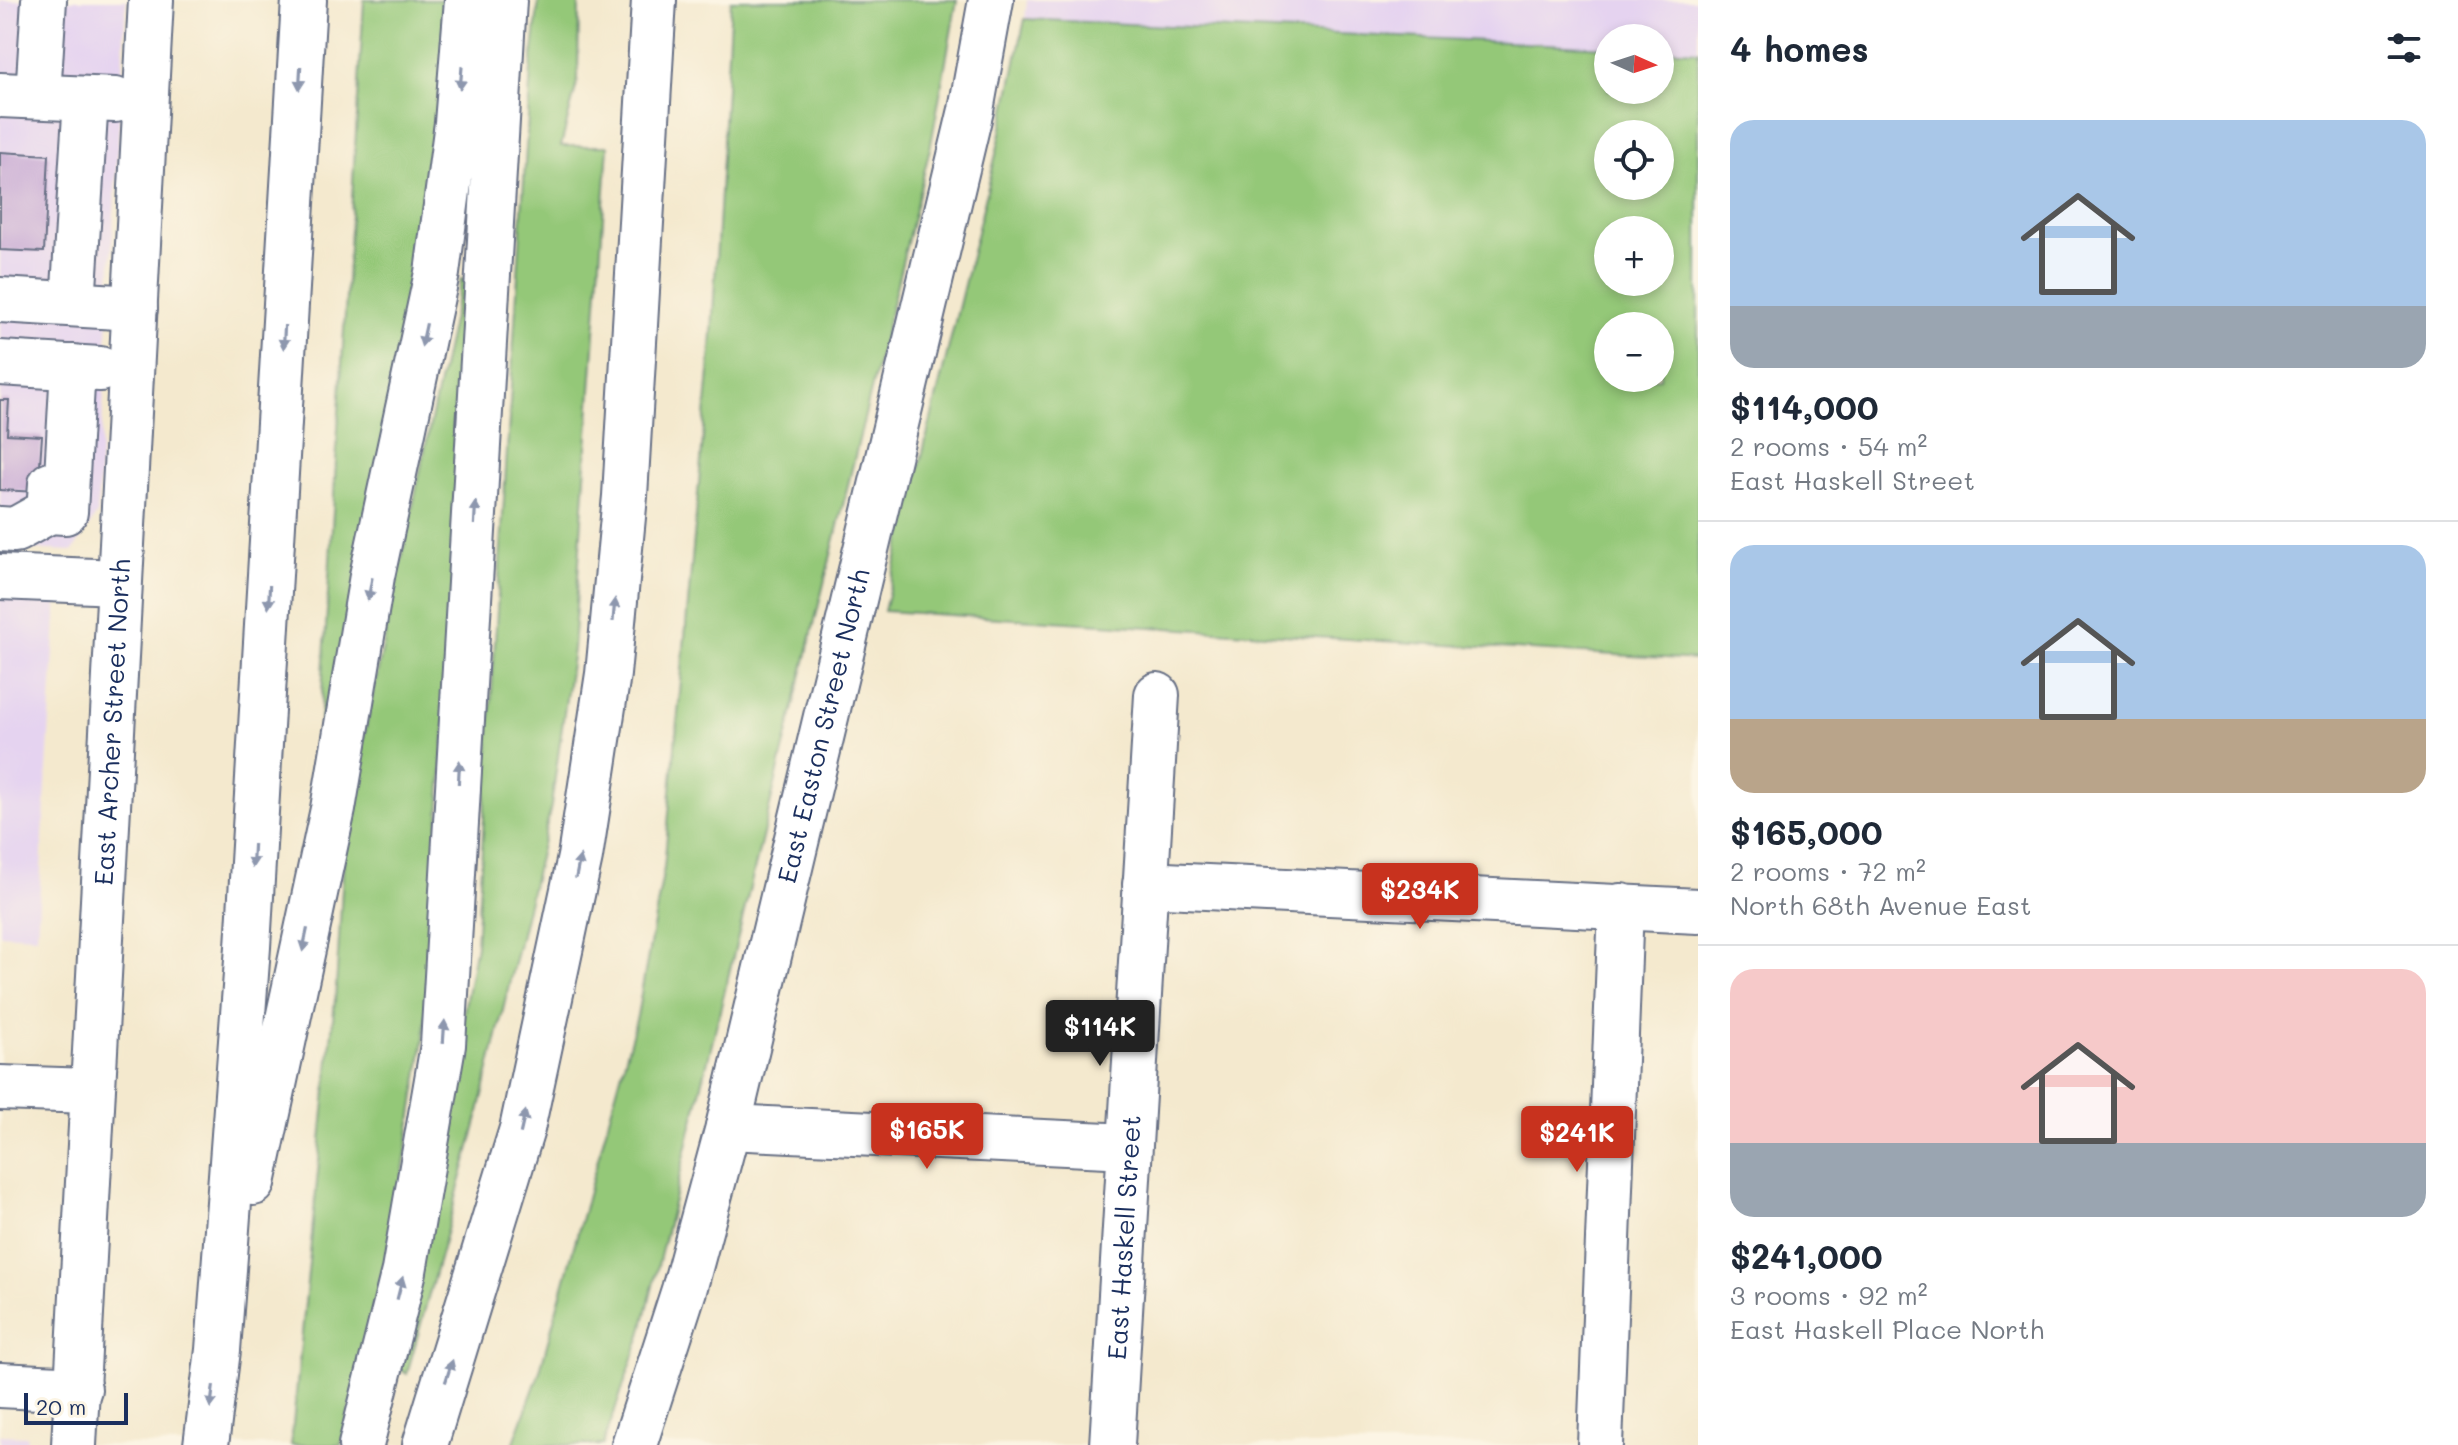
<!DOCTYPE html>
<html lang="en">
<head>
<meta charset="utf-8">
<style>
	body { margin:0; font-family:Mali,sans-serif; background:#f6f6f7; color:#1f2937; height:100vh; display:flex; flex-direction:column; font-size:30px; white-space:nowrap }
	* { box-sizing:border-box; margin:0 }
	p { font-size:26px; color:#747a83 }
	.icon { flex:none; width:44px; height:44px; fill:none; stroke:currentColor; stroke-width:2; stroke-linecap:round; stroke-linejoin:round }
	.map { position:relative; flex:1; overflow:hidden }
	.details { display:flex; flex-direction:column; background:#fff; width:760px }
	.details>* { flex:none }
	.needle { width:52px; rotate:93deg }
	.tools { position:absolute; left:1594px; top:24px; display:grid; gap:16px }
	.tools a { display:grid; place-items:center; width:80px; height:80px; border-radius:50%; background:#fff; box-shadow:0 4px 12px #0003; font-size:40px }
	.scale { position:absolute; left:24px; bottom:20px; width:104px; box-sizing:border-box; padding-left:8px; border:4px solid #1b2f5e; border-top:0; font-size:22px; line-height:28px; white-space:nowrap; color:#1b2f5e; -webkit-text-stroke:6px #fcf5e5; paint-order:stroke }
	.price { position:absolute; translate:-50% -68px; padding:0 18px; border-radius:8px; background:#c8321e; color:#fff; font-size:26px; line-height:52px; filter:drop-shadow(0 2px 4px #0008) }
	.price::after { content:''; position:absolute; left:50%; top:48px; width:24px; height:18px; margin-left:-12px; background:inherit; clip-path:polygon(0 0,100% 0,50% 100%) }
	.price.current { background:#222; color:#fff }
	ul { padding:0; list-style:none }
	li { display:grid; align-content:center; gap:16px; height:424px; padding:0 32px }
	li+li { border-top:2px solid #e0e1e3 }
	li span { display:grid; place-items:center; height:248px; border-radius:24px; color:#555 }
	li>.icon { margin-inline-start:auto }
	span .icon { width:144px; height:144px; fill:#fffc; stroke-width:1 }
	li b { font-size:34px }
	h2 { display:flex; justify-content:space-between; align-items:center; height:96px; padding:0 32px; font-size:34px }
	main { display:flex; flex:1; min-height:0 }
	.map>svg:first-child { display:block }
	.built { fill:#e5d3f0 }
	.green { fill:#94c878; stroke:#587c6b; stroke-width:2; fill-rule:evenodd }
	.building { fill:#c4a5d4 }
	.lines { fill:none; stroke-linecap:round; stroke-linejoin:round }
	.minor-casing { stroke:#677085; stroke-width:48 }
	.highway-casing { stroke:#677085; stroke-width:48 }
	.minor { stroke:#fff; stroke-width:44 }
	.highway { stroke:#fff; stroke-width:44 }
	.oneway { fill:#8d97ae }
	.labels { text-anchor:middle; stroke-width:8; stroke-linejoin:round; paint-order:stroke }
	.street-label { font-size:26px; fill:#1b2f5e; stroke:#fcf5e5 }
</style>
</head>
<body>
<main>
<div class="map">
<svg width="1698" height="1445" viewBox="0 0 1698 1445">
	<rect width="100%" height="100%" fill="#fcf5e5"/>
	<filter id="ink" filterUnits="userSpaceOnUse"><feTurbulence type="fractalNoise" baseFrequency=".0125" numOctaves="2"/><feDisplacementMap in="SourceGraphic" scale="16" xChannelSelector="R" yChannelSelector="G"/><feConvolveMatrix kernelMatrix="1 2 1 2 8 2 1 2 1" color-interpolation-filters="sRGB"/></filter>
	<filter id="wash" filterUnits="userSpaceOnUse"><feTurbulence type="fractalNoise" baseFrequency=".006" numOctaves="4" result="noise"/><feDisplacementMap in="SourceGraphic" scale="32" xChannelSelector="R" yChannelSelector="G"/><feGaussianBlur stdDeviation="1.8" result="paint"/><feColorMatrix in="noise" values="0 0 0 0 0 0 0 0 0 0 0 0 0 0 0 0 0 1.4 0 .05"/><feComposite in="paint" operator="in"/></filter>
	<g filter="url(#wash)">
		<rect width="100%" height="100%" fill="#f4e9ce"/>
		<!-- built -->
		<g class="built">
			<path d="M 0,0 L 126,0 L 97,514 L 73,551 L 0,548 Z"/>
			<path d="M 1027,0 L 1698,0 L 1698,51 L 1660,49 L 1660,38 L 1608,38 L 1608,47 L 1025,19 Z"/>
			<path d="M 0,596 L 57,600 L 37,936 L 0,934 Z"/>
			<path d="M 0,1435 L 27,1436 L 26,1445 L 0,1445 Z"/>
		</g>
		<!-- green -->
		<g class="green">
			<path d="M 364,0 L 446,0 L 439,126 L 421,257 L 332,725 L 320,726 Z"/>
			<path d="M 539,0 L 579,0 L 578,79 L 561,146 L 608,146 L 573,649 L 551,806 L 475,1129 L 407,1374 L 399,1369 L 476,945 L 531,68 Z"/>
			<path d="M 731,0 L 957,0 L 931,144 L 641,1335 L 603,1445 L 513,1445 L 539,1374 L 637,1016 L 664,868 L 711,350 Z"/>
			<path d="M 1025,19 L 1608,47 L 1608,90 L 1660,90 L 1660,49 L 1698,51 L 1698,660 L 884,611 L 999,142 ZM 1660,134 L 1660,186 L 1608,186 L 1608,134 ZM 1608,230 L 1660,230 L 1660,282 L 1608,282 ZM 1608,326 L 1660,326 L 1660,378 L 1608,378 Z"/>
			<path d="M 461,279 L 475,283 L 424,1039 L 397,1210 L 341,1445 L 291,1445 L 336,989 L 346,821 Z"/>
		</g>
		<g id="blocks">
			<!-- building -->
			<g class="building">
				<path d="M 0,152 L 49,155 L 44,252 L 0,250 Z"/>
				<path d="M 0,400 L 9,400 L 7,434 L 42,436 L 38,492 L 0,490 Z"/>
			</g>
		</g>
	</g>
	<g filter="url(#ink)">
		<use href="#blocks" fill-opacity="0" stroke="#677085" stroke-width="2"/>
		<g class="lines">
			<defs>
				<g id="minor">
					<path d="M 0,95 L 115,100"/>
					<path d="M 38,96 L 44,0"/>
					<path d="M 0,300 L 135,308"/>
					<path d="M 73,304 L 86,99"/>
					<path d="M 0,363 L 100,369"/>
					<path d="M 49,511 L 65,512 L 73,367"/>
					<path d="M 0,529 L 15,530 L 49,511 L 51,484"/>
					<path d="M 0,577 L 117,582"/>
					<path d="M 1145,884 L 1698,911"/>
					<path d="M 0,1088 L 91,1091"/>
					<path d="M 728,1127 L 1129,1146"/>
					<path d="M 0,1385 L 79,1389"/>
					<path id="s1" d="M 74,1445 L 151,0"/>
					<path id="s2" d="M 634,1445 L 684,1290 L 728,1127 L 971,110 L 991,0"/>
					<path id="s3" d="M 1112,1445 L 1157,695"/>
					<path d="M 1600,1445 L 1621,906"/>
				</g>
				<g id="highway">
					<path d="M 253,1183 L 333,809 L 372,576 L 437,273 L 457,123 L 467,0"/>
					<path d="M 206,1445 L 218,1350 L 248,947 L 304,0"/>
					<path d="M 361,1445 L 404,1271 L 443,1045 L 504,0"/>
					<path d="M 425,1445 L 522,1129 L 580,857 L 608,674 L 625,496 L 654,0"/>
				</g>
			</defs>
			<!-- minor casing -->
			<use href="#minor" class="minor-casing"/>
			<!-- highway casing -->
			<use href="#highway" class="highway-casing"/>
			<!-- minor -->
			<use href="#minor" class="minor"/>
			<!-- highway -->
			<use href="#highway" class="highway"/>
		</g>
		<!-- one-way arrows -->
		<defs><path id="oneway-solid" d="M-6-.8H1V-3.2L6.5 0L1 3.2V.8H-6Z" transform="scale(2)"/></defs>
		<g class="oneway">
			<use href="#oneway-solid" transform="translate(300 78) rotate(93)"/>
			<use href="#oneway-solid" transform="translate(461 78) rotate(95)"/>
			<use href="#oneway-solid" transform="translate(424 335) rotate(102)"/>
			<use href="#oneway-solid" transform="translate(284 337) rotate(93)"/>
			<use href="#oneway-solid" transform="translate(475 513) rotate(-87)"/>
			<use href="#oneway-solid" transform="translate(370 589) rotate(100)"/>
			<use href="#oneway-solid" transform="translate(269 597) rotate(93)"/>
			<use href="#oneway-solid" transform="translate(614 610) rotate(-85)"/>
			<use href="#oneway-solid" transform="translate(459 772) rotate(-87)"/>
			<use href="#oneway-solid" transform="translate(253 856) rotate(93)"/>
			<use href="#oneway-solid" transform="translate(578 867) rotate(-79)"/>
			<use href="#oneway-solid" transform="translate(305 940) rotate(102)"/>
			<use href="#oneway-solid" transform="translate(444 1032) rotate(-86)"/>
			<use href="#oneway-solid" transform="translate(523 1122) rotate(-77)"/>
			<use href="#oneway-solid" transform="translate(400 1288) rotate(-76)"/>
			<use href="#oneway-solid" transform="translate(449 1371) rotate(-72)"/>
			<use href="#oneway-solid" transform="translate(212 1397) rotate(97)"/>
		</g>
	</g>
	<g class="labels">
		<!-- street labels -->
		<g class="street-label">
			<text dy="9" stroke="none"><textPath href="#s1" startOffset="724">East Archer Street North</textPath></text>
			<text dy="9" stroke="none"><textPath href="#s2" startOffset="744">East Easton Street North</textPath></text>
			<text dy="9" stroke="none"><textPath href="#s3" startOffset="208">East Haskell Street</textPath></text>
		</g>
	</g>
</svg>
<div class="tools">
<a><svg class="needle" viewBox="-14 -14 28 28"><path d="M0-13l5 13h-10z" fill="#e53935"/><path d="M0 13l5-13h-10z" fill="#747a83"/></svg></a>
<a><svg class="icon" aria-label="locate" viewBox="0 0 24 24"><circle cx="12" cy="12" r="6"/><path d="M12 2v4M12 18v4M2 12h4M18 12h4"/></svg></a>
<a>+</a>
<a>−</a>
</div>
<div class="scale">20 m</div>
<b class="price" style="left:1420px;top:931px">$234K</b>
<b class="price current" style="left:1100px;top:1068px">$114K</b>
<b class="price" style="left:927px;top:1171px">$165K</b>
<b class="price" style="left:1577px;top:1174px">$241K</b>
</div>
<section class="details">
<h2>4 homes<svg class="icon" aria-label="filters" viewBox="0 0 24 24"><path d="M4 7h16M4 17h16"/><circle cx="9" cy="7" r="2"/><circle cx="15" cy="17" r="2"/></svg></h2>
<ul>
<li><span style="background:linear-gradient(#a9c7e8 75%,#9aa5b1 0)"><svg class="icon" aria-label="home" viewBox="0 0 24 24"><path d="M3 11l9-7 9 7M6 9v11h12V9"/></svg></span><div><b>$114,000</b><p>2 rooms · 54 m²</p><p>East Haskell Street</p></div></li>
<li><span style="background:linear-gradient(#a9c7e8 70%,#b9a48a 0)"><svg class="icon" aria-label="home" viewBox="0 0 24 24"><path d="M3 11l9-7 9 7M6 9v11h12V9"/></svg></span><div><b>$165,000</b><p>2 rooms · 72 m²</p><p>North 68th Avenue East</p></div></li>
<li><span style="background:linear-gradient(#f6c9c9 70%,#9aa5b1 0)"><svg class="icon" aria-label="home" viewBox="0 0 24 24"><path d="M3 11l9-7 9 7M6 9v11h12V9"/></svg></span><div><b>$241,000</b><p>3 rooms · 92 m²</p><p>East Haskell Place North</p></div></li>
</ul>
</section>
</main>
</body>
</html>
